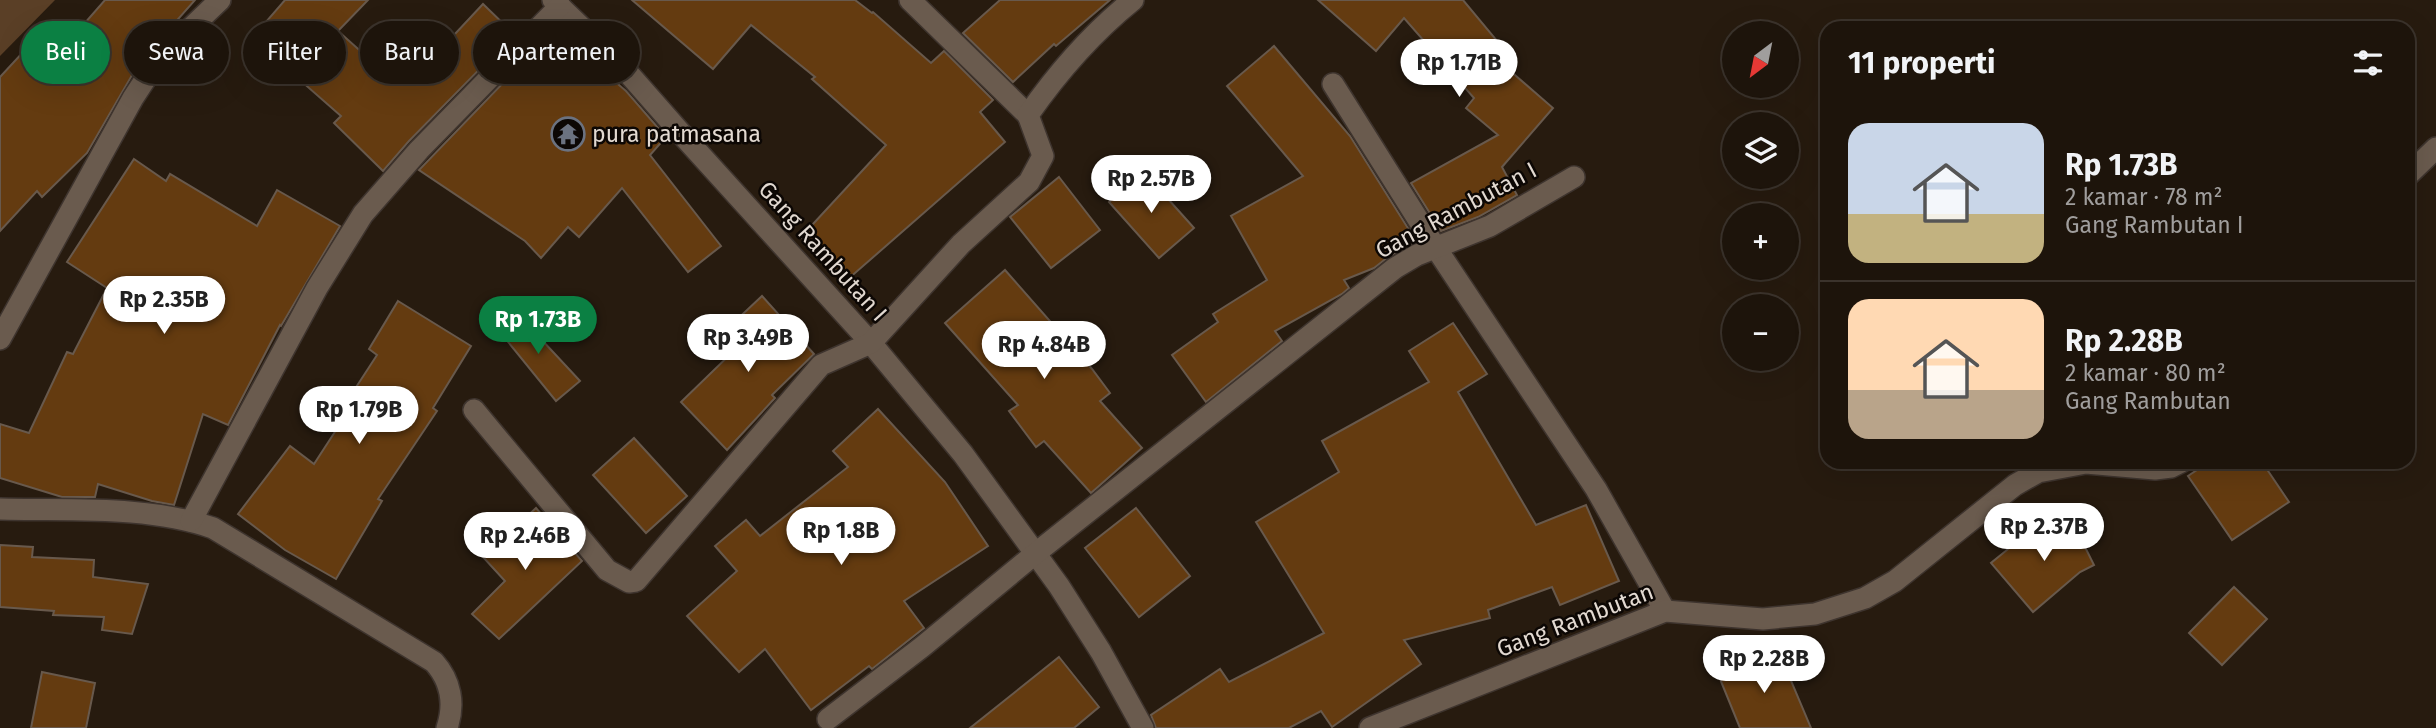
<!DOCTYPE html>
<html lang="id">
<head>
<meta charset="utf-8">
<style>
	body { margin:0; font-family:"Fira Sans",sans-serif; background:#251d14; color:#f1f3f6; height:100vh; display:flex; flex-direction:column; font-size:26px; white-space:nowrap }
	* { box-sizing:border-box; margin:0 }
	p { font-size:23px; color:#a09e9d }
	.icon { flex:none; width:38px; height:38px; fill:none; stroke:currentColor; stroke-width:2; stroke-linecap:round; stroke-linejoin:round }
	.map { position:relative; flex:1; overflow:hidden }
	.drawer { position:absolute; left:1820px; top:21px; width:595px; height:448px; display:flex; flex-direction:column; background:#1d140b; border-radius:21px; box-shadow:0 7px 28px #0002,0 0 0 2px #3b332c }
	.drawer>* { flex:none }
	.hud { position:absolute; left:21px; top:21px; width:665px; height:63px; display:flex; gap:14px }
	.needle { width:46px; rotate:212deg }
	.fabs { position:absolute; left:1722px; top:21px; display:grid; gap:14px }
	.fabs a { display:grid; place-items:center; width:77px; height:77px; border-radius:50%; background:#1d140b; box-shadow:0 7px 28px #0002,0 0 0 2px #3b332c; font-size:35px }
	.price { position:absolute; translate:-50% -60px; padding:0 16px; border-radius:24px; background:#fff; color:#222; font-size:23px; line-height:46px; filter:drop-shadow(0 2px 4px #0008) }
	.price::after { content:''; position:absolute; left:50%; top:42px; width:21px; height:16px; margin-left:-10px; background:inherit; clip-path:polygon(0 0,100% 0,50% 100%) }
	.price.selected { background:#0b8043; color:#fff }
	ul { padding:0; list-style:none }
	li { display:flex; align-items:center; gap:21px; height:175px; padding:0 28px }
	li+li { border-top:2px solid #3b332c }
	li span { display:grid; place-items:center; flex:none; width:196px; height:140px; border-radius:21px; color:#555 }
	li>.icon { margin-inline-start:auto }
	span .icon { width:84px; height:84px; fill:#fffc; stroke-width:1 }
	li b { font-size:30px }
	h2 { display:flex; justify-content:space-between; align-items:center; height:84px; padding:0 28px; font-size:30px }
	.chip { padding:0 24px; border-radius:32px; background:#1d140b; box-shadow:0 7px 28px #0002,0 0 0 2px #3b332c; font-size:24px; line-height:63px }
	.chip.selected { background:#0b8043; color:#fff }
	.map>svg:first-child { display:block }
	.green { fill:#5a3f26 }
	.building { fill:#643b10; stroke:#68594c; stroke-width:2 }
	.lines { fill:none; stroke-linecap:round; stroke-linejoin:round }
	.street-casing { stroke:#3e342e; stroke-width:24 }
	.street { stroke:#6a5b4e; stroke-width:21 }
	.labels { text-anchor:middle; stroke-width:5; stroke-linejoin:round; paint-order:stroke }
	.poi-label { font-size:23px; fill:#e2d9d1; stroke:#0c0704; text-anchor:start }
	.street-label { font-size:23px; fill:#e2d9d1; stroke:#0c0704 }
</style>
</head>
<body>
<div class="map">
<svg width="2436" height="728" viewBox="0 0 2436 728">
	<rect width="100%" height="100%" fill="#271b0f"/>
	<!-- green -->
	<path class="green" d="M 0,0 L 55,0 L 0,56 Z"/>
	<!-- building -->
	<g class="building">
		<path d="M 105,0 L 195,0 L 139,63 L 87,153 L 42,197 L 37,191 L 0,231 L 0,77 L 51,22 L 70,40 Z"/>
		<path d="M 285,0 L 368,0 L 338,31 L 385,73 L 409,48 L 426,65 L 483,4 L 514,34 L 409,141 L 383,171 L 334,123 L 341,116 L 252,38 Z"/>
		<path d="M 632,0 L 855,0 L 872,13 L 873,12 L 931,63 L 944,51 L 993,100 L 980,112 L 1005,142 L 847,280 L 801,237 L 886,145 L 812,79 L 815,77 L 751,25 L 713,69 Z"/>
		<path d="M 1000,0 L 1110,0 L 1056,46 L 1054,44 L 1013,82 L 963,33 Z"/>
		<path d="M 1318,0 L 1463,0 L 1503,48 L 1493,56 L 1553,108 L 1502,167 L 1517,195 L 1478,217 L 1441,231 L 1411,183 L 1498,135 L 1466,108 L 1474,98 L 1404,18 L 1376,51 Z"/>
		<path d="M 556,31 L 626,91 L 666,137 L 650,155 L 721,246 L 688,272 L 622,188 L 579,237 L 568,227 L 541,258 L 525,241 L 419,170 L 533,52 L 535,54 Z"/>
		<path d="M 1274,46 L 1350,136 L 1416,241 L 1388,257 L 1374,268 L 1344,280 L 1349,288 L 1342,294 L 1275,331 L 1282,341 L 1206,402 L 1172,355 L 1218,322 L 1213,314 L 1267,280 L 1231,216 L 1303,176 L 1227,86 Z"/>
		<path d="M 134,159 L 166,181 L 170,174 L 257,226 L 277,190 L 340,226 L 281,326 L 280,325 L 228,425 L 203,414 L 174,505 L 152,501 L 98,484 L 95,497 L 62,497 L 0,478 L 0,424 L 29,433 L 67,352 L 73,354 L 107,288 L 67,262 Z"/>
		<path d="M 1143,171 L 1194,228 L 1159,258 L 1109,202 Z"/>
		<path d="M 1059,177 L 1100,230 L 1051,268 L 1010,217 Z"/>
		<path d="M 1005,270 L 1092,369 L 1110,393 L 1100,401 L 1142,448 L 1091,493 L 1044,441 L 1036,447 L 1009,411 L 1018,405 L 945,323 Z"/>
		<path d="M 762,296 L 814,354 L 772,395 L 775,398 L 727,450 L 681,402 L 743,342 L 729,327 Z"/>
		<path d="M 398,301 L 471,346 L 433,408 L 437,411 L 378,499 L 382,501 L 336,579 L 285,550 L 238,514 L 290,446 L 314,464 L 355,401 L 349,398 L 377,355 L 369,349 Z"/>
		<path d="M 514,310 L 580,381 L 556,401 L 496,327 Z"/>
		<path d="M 1453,323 L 1487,374 L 1458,392 L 1536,525 L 1586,505 L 1619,581 L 1560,605 L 1552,587 L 1488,610 L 1490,618 L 1404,640 L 1421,664 L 1332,727 L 1321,711 L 1289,728 L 1156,728 L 1151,715 L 1220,669 L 1229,682 L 1324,633 L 1256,522 L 1339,472 L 1322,441 L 1429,382 L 1409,351 Z"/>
		<path d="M 878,409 L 945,482 L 988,546 L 904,601 L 924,628 L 872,669 L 869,666 L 811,710 L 765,649 L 739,672 L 687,616 L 737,571 L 715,546 L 746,520 L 760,536 L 848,467 L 833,451 Z"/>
		<path d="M 634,438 L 687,496 L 646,533 L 593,475 Z"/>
		<path d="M 2209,462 L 2262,462 L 2289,502 L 2232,540 L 2188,476 Z"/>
		<path d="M 536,508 L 582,561 L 499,639 L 472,614 L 505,581 L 483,557 Z"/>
		<path d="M 1136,508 L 1190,576 L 1139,617 L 1085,548 Z"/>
		<path d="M 2070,517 L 2094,565 L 2080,572 L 2033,612 L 1991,563 L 2013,545 Z"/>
		<path d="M 0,545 L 33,547 L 32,557 L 94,560 L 93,577 L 148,584 L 132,634 L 102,630 L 104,617 L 53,615 L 54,611 L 0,607 Z"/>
		<path d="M 2234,587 L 2267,619 L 2222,665 L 2189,633 Z"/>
		<path d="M 1778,650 L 1811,728 L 1740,728 L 1718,674 Z"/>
		<path d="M 1059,657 L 1099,707 L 1074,728 L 970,728 Z"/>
		<path d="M 42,672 L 95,683 L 86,728 L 31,728 Z"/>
	</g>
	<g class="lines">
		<defs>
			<g id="street">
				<path d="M 553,0 L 621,65 L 686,139 L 871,343 L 963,454 L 1059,586 L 1101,652 L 1143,728"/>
				<path d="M 910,0 L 1028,115"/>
				<path d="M 1333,84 L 1436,248 L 1596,489 L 1665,611"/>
				<path d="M 2408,175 L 2436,148"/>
				<path d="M 0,339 L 133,98 L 152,69 L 171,47 L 220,0"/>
				<path d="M 474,410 L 607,570 L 629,582 L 636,581 L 821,365 L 871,343 L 961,244 L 1029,182 L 1043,156 L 1028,115 C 1058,72 1092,33 1133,0"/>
				<path d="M 0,509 C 69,511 147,505 213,528 L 434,662 C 451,681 455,704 447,728"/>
				<path d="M 191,521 L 317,288 L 363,214 L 419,150 L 560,6"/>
				<path d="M 828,719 L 922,647 L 1036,553 L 1395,268 L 1417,255 L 1490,226 L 1574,177"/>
				<path d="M 1370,728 L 1665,611 L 1763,619 L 1815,614 L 1865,598 L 1895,581 L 2015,485 L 2038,472 L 2086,463 L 2155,469 L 2171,467 L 2181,462"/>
			</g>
		</defs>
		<!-- street casing -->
		<use href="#street" class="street-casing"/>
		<!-- street -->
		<use href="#street" class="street"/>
	</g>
	<!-- icons -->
	<defs>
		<symbol id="temple-ring" viewBox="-11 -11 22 22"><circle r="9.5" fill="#0c0704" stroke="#6b7280" stroke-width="1.5"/><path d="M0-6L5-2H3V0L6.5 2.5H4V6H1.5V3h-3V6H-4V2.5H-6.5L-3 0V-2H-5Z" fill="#6b7280"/></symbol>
	</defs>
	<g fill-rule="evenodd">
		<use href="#temple-ring" x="549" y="115" width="38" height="38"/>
	</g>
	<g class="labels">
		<!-- poi labels -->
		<g class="poi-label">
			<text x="592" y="142">pura patmasana</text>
		</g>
		<!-- street labels -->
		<g class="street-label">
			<text transform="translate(1456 210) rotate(-28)" y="8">Gang Rambutan I</text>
			<text transform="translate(823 251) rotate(48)" y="8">Gang Rambutan I</text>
			<text transform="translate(1575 620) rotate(-21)" y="8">Gang Rambutan</text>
		</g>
	</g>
</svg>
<div class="fabs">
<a><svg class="needle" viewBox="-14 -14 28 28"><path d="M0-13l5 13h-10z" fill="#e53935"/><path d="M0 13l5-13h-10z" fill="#a09e9d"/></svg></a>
<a><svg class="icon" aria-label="layers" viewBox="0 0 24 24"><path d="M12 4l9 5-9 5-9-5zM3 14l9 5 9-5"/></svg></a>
<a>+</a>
<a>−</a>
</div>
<b class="price" style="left:1459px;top:99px">Rp 1.71B</b>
<b class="price" style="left:1151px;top:215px">Rp 2.57B</b>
<b class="price" style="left:164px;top:336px">Rp 2.35B</b>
<b class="price selected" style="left:538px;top:356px">Rp 1.73B</b>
<b class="price" style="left:748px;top:374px">Rp 3.49B</b>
<b class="price" style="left:1044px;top:381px">Rp 4.84B</b>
<b class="price" style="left:359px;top:446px">Rp 1.79B</b>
<b class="price" style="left:2044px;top:563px">Rp 2.37B</b>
<b class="price" style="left:841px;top:567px">Rp 1.8B</b>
<b class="price" style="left:525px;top:572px">Rp 2.46B</b>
<b class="price" style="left:1764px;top:695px">Rp 2.28B</b>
<div class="hud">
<a class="chip selected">Beli</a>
<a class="chip">Sewa</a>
<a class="chip">Filter</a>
<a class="chip">Baru</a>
<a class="chip">Apartemen</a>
</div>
<section class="drawer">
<h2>11 properti<svg class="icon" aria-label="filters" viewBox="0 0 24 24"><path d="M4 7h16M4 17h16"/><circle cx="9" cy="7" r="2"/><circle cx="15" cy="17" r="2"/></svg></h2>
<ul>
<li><span style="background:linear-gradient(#c9d6e8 65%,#c2b280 0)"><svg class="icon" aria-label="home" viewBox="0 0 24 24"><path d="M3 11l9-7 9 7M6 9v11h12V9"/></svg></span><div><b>Rp 1.73B</b><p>2 kamar · 78 m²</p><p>Gang Rambutan I</p></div></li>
<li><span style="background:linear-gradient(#ffd9b3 65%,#b9a48a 0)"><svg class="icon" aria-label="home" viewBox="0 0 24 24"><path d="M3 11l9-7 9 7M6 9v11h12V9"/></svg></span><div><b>Rp 2.28B</b><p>2 kamar · 80 m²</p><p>Gang Rambutan</p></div></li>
</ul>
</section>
</div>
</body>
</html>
